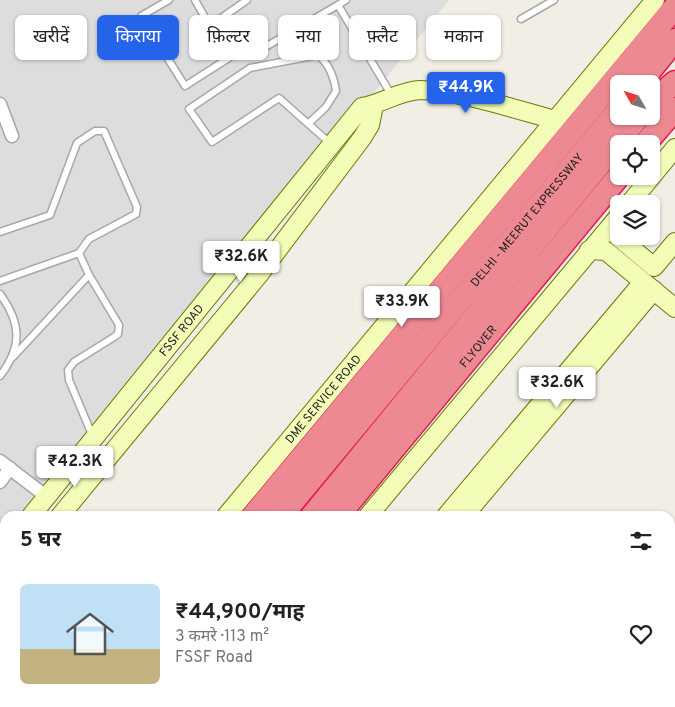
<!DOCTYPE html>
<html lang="hi">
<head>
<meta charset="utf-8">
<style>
	body { margin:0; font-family:Overpass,"Noto Sans Devanagari",sans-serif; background:#f2f2f2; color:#202124; height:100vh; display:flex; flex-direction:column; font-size:19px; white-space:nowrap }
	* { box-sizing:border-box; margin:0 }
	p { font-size:16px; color:#757577 }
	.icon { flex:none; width:28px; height:28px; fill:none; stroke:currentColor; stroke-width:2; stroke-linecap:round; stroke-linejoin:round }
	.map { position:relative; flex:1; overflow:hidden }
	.side { position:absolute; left:0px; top:511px; width:675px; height:196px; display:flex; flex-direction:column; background:#fff; border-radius:15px 15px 0 0; box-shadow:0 1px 4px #0004 }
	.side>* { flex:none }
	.hud { position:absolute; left:15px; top:15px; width:645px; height:45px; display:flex; gap:10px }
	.needle { width:32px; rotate:309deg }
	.controls { position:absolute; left:610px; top:75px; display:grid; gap:10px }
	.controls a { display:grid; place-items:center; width:50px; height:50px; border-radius:8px; background:#fff; box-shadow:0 1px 4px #0004; font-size:25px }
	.price { position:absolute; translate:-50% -42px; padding:0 11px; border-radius:5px; background:#fff; color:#222; font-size:16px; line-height:32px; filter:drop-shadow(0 1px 2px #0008) }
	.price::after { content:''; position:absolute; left:50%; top:30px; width:15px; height:11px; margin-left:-8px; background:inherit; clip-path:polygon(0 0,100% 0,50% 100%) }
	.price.current { background:#2563eb; color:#fff }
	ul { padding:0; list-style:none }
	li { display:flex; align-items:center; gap:15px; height:125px; padding:0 20px }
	li span { display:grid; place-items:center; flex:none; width:140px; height:100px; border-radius:8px; color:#555 }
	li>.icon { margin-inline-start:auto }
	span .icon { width:60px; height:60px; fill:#fffc; stroke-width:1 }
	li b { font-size:21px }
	h2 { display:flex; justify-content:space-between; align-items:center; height:60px; padding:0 20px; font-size:21px }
	.tag { padding:0 18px; border-radius:8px; background:#fff; box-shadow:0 1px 4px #0004; font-size:18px; line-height:45px }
	.tag.current { background:#2563eb; color:#fff }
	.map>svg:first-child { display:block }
	.residential { fill:#dedddd }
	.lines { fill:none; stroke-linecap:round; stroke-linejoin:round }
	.lane-casing { stroke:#a7a7a7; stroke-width:9 }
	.street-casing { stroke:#a7a7a7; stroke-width:15 }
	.secondary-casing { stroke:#647d00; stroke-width:20 }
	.highway-casing { stroke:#e61b4d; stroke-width:25 }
	.lane { stroke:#fff; stroke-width:6 }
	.street { stroke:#fff; stroke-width:12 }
	.secondary { stroke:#f3fdb7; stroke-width:18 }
	.highway { stroke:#ed8992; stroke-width:22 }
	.labels { text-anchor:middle; stroke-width:4; stroke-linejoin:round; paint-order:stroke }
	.street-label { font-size:12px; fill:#202020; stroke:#fff }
</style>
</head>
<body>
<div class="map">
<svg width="675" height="707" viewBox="0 0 675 707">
	<rect width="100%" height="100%" fill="#f1eee5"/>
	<!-- residential -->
	<path class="residential" d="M 0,0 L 449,0 L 31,516 L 5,516 L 5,548 L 0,554 Z"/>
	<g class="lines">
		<defs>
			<g id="lane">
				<path d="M 169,0 L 141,16 L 185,86 L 249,45 L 267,46 L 338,5 L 392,96"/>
				<path d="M 195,0 L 228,58"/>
				<path d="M 338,5 L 346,0"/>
				<path d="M 521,19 L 554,0"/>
				<path d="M 210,26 L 247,0"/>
				<path d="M 308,124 L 326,107 L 336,91 C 334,77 329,64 318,55 L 250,68 L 189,109 L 212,142 L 279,98 L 331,144"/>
				<path d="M 0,232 L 50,215 L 77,143 L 95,131 L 104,131 L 137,207 L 136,214 L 89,239 L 79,253 L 0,281"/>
				<path d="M 79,253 L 89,275 L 119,325 L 118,334 L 114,337 L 74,362 L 68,370 L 69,380 L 93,437"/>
				<path d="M 0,294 C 22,324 22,347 0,376"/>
				<path d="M 13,357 L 89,275"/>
			</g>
			<g id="street">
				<path d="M 0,104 L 12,136"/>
				<path d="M 0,461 L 47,497"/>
				<path d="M 0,482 L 10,468"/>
			</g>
			<g id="secondary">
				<path d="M 629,204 L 675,148"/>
				<path d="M 613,223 L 617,236 L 654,267 L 675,242"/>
				<path d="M 589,250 L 606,251 L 675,308"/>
				<path id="s1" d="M 31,516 L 362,107 C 382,104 399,91 420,90 C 458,90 517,110 555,120"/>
				<path d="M 60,516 L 258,276 L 362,138 L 370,125 L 374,105"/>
				<path id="s2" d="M 226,516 L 655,0"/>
				<path d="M 368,516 L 619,216"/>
				<path d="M 446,516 L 643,282"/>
				<path d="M 464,516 L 654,290"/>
				<path d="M 0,554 L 5,548"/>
				<path d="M 0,588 L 5,582"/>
				<path d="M 70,707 L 73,702"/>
				<path d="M 212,707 L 216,702"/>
				<path d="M 286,707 L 290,702"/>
				<path d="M 304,707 L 308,702"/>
			</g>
			<g id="highway">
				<path d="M 639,84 L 675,40"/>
				<path d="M 651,103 L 675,82"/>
				<path d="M 645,144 L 675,109"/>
				<path d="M 253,516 L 675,7"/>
				<path id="s3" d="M 281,516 L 619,109"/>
				<path d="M 312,516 L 639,116"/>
				<path id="s4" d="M 338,516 L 619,176"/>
				<path d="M 95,707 L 98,702"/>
				<path d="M 123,707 L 127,702"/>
				<path d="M 155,707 L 159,702"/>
				<path d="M 183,707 L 186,702"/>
			</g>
		</defs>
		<!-- lane casing -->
		<use href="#lane" class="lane-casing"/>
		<!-- street casing -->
		<use href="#street" class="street-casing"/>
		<!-- secondary casing -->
		<use href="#secondary" class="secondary-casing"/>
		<!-- highway casing -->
		<use href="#highway" class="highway-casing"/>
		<!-- lane -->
		<use href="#lane" class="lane"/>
		<!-- street -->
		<use href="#street" class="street"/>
		<!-- secondary -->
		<use href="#secondary" class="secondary"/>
		<!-- highway -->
		<use href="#highway" class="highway"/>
	</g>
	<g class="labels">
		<!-- street labels -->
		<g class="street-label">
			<text dy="4" stroke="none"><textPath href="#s3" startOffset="385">DELHI - MEERUT EXPRESSWAY</textPath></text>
			<text dy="4" stroke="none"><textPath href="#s1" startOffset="239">FSSF ROAD</textPath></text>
			<text dy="4" stroke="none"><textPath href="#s4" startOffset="220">FLYOVER</textPath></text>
			<text dy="4" stroke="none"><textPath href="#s2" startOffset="152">DME SERVICE ROAD</textPath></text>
		</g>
	</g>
</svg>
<div class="controls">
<a><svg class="needle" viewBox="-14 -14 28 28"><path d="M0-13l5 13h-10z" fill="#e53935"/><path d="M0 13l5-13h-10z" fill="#757577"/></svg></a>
<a><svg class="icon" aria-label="locate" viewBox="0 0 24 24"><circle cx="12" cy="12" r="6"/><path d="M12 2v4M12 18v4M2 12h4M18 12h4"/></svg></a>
<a><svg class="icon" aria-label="layers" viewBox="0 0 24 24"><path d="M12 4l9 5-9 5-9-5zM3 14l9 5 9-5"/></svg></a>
</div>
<b class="price current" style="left:466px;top:114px">₹44.9K</b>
<b class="price" style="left:241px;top:283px">₹32.6K</b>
<b class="price" style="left:402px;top:328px">₹33.9K</b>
<b class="price" style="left:557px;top:409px">₹32.6K</b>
<b class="price" style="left:75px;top:488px">₹42.3K</b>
<div class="hud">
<a class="tag">खरीदें</a>
<a class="tag current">किराया</a>
<a class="tag">फ़िल्टर</a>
<a class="tag">नया</a>
<a class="tag">फ़्लैट</a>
<a class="tag">मकान</a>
</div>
<section class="side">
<h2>5 घर<svg class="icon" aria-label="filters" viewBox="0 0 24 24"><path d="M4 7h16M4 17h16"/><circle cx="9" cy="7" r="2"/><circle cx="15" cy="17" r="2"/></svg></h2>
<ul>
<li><span style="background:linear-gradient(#bfe0f5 65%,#c2b280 0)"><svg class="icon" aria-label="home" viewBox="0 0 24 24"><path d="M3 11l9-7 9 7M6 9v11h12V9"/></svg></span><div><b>₹44,900/माह</b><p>3 कमरे · 113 m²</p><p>FSSF Road</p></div><svg class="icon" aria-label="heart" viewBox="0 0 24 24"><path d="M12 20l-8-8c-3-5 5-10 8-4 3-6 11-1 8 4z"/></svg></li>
</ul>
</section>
</div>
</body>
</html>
